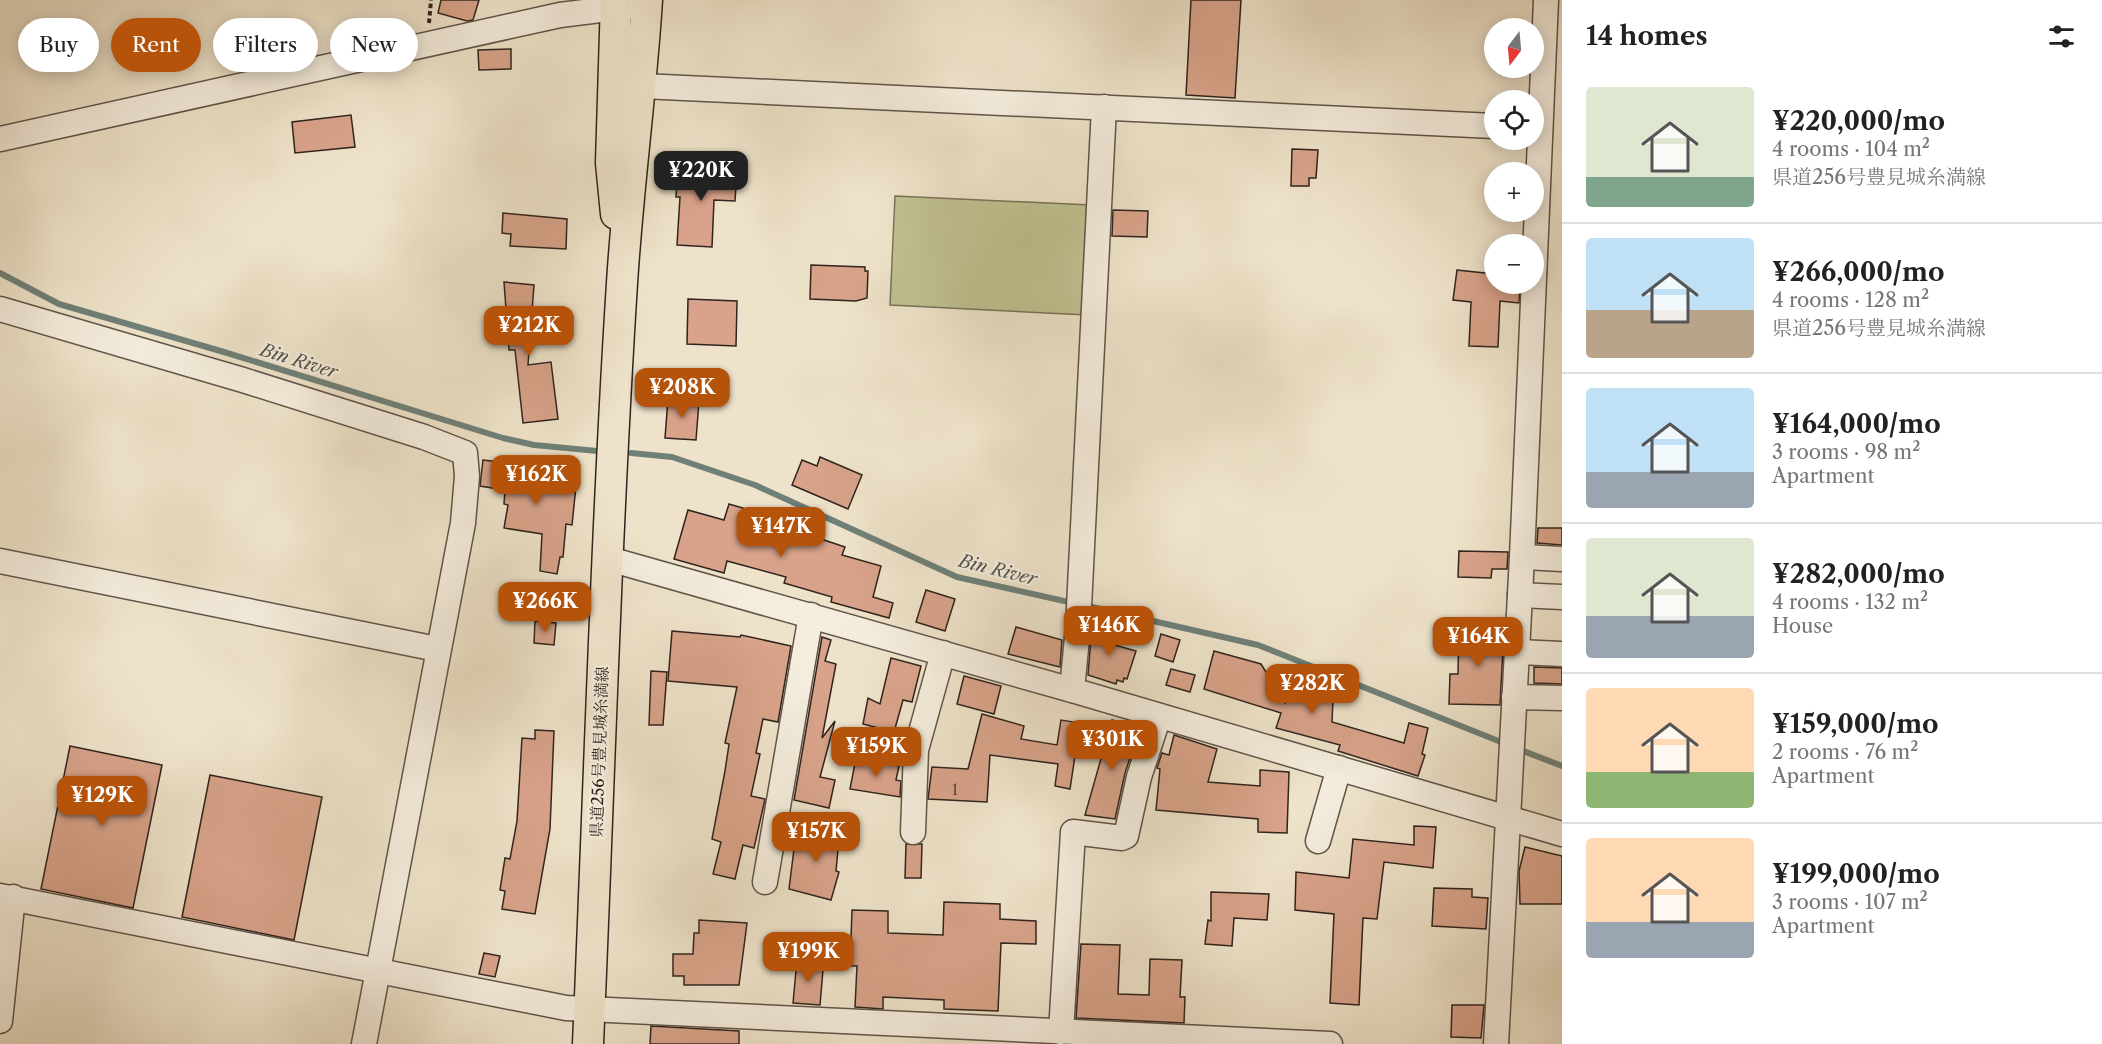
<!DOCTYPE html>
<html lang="en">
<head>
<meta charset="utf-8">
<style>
	body { margin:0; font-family:"Libre Caslon Text","Noto Serif JP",serif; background:#f2f2f2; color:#222; height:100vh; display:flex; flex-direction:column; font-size:22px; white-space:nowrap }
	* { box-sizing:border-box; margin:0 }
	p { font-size:20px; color:#767676 }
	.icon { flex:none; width:33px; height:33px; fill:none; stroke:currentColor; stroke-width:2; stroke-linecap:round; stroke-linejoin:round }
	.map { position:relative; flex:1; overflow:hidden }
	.sheet { display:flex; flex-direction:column; background:#fff; width:540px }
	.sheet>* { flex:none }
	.hud { position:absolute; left:18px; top:18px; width:570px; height:54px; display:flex; gap:12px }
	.needle { width:39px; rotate:196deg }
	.buttons { position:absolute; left:1484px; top:18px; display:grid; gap:12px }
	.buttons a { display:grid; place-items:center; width:60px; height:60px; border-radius:50%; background:#fff; box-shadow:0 3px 15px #0003; font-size:30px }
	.price { position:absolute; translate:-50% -51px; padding:0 14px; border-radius:12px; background:#b45309; color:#fff; font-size:20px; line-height:39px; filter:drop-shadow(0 2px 3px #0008) }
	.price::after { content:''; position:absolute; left:50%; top:36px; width:18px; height:14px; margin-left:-9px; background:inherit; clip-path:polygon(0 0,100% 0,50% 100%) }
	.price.on { background:#222; color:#fff }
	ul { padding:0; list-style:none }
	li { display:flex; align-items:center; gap:18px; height:150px; padding:0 24px }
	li+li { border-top:2px solid #e0e0e0 }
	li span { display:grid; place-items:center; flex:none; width:168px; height:120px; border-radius:6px; color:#555 }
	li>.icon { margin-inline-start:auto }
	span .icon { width:72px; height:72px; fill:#fffc; stroke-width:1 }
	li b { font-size:26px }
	h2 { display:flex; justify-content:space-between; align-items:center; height:72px; padding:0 24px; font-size:26px }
	.pill { padding:0 21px; border-radius:27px; background:#fff; box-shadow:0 3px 15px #0003; font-size:21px; line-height:54px }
	.pill.on { background:#b45309; color:#fff }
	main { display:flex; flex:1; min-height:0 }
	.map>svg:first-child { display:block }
	.green { fill:#c0c191; stroke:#787258; stroke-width:1.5 }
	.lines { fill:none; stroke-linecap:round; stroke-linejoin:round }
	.stream { stroke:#6f8078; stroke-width:6 }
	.building { fill:#d8a38a; stroke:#30241e; stroke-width:1.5 }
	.minor-casing { stroke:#605449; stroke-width:27 }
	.major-casing { stroke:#30241e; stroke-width:33 }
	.path { stroke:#30241e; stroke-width:4; stroke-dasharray:4.5 3; stroke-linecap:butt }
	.minor { stroke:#f4eddd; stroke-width:24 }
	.major { stroke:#eee3ca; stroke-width:30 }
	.labels { text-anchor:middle; stroke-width:4.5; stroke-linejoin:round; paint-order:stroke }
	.number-label { font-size:14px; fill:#5a4439 }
	.street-label { font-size:16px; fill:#30241e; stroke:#f4eddd }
	.water-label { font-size:18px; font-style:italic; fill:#50524b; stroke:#f4eddd }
</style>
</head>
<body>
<main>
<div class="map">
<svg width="1562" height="1044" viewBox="0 0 1562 1044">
	<rect width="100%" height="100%" fill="#eee3ca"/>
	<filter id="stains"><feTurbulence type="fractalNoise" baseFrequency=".00333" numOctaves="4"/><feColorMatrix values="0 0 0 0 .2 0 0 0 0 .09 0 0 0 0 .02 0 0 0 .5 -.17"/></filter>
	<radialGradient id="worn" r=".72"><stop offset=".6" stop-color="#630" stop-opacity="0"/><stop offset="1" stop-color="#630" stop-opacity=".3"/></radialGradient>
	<!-- green -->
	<path class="green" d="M 895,196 L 1091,205 L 1086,315 L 890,305 Z"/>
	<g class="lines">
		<!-- stream -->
		<g class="stream">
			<path d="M 0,273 L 59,304 L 224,352 L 503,438 L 534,445 L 597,451"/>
			<path d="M 631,453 L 672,457 L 755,485 L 957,577 L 1073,603"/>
			<path d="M 1083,605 L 1258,645 L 1506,744"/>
			<path d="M 1518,749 L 1562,766"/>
		</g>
	</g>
	<!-- building -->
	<g class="building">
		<path d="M 441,0 L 479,0 L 473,20 L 467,21 L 438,13 Z"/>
		<path d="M 1191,0 L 1241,0 L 1235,98 L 1186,95 Z"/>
		<path d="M 511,49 L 511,69 L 479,70 L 478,50 Z"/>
		<path d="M 351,115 L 355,147 L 295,153 L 292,122 Z"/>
		<path d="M 1292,149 L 1318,150 L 1316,178 L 1309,178 L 1309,186 L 1291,186 Z"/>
		<path d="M 678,166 L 737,170 L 735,201 L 714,200 L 712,247 L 677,245 L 680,197 L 676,197 Z"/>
		<path d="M 1113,210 L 1148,211 L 1147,237 L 1112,236 Z"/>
		<path d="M 503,213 L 567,219 L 566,249 L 510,246 L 511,234 L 502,233 Z"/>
		<path d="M 811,265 L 865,267 L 865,271 L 868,271 L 867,298 L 856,301 L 810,299 Z"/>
		<path d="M 1457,270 L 1494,274 L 1494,284 L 1520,284 L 1519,303 L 1500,301 L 1498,347 L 1469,346 L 1471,302 L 1453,300 Z"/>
		<path d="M 504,282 L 534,285 L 528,365 L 551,362 L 558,419 L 523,423 L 515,350 L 509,350 Z"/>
		<path d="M 688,299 L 737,301 L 736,346 L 687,344 Z"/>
		<path d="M 668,399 L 699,401 L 696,440 L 665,438 Z"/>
		<path d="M 820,457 L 862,475 L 848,509 L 792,485 L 802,460 L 817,466 Z"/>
		<path d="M 483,460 L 498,462 L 497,466 L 577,476 L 572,525 L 566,524 L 563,557 L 560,557 L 557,574 L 540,571 L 542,534 L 504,528 L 508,505 L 504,504 L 505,490 L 480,486 Z"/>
		<path d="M 729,504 L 763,514 L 760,527 L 801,539 L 803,533 L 845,547 L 842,555 L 881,566 L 873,597 L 893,603 L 889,618 L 831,602 L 832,597 L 784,583 L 786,577 L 727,561 L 724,573 L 674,559 L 688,510 L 724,520 Z"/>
		<path d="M 1538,528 L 1562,528 L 1562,545 L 1537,543 Z"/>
		<path d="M 1459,551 L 1508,552 L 1507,569 L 1492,569 L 1491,578 L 1458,577 Z"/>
		<path d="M 926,590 L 955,599 L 945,631 L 916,622 Z"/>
		<path d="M 535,621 L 556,623 L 554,645 L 534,643 Z"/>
		<path d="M 1099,622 L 1116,627 L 1111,644 L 1136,651 L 1127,679 L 1124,678 L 1123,682 L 1117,680 L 1116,684 L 1088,675 L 1091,638 L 1094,639 Z"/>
		<path d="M 1016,627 L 1062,640 L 1060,667 L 1008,654 Z"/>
		<path d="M 1459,628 L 1504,629 L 1500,705 L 1449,704 L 1450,674 L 1458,674 Z"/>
		<path d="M 672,631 L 740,637 L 741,635 L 791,646 L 778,722 L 763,719 L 756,753 L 760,754 L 751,796 L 765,799 L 754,848 L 743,845 L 735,879 L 713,874 L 721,842 L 712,839 L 725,771 L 729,744 L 725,743 L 737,687 L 668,681 Z"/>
		<path d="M 1161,634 L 1180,640 L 1173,662 L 1155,656 Z"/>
		<path d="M 822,637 L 831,640 L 825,661 L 836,664 L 822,738 L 835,721 L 820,777 L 835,780 L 829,808 L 794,800 Z"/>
		<path d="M 1214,651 L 1261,664 L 1285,703 L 1290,684 L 1333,699 L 1332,722 L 1404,743 L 1409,723 L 1428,728 L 1422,754 L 1425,755 L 1418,776 L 1338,751 L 1340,745 L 1276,728 L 1281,713 L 1204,689 Z"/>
		<path d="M 891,658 L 921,666 L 912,702 L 903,700 L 894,732 L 863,724 L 868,698 L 880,704 Z"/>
		<path d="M 1534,667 L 1562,668 L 1562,684 L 1534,683 Z"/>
		<path d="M 1171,669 L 1195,675 L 1190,692 L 1166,685 Z"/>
		<path d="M 651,671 L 667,672 L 663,725 L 649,725 Z"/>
		<path d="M 964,676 L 1001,686 L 994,714 L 957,704 Z"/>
		<path d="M 982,714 L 1024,726 L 1021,739 L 1057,745 L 1061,720 L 1080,723 L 1070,789 L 1055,786 L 1058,764 L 990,755 L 987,802 L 928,799 L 932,767 L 968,769 Z"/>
		<path d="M 1112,720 L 1140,728 L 1125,773 L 1115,819 L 1085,815 Z"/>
		<path d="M 535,730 L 554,731 L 550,829 L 535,914 L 502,909 L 505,891 L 500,890 L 505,858 L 510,859 L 517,821 L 522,738 L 535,739 Z"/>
		<path d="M 1174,735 L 1217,749 L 1208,782 L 1260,786 L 1260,770 L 1289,772 L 1287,833 L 1258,832 L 1258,819 L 1156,810 L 1160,769 L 1157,768 L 1162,753 L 1169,755 Z"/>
		<path d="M 70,746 L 162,765 L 133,908 L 41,889 Z"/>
		<path d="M 856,758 L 899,766 L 896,780 L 901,781 L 900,797 L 850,789 Z"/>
		<path d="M 210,775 L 322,797 L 294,940 L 182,917 Z"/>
		<path d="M 822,826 L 840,828 L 836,871 L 839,872 L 831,900 L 789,889 L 796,833 L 821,836 Z"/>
		<path d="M 1414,826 L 1436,827 L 1433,868 L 1384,862 L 1377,919 L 1363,918 L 1359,1005 L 1330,1003 L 1334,914 L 1295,910 L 1296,872 L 1349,878 L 1353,839 L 1414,845 Z"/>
		<path d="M 906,844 L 922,844 L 921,878 L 905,878 Z"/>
		<path d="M 1525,847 L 1562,856 L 1562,904 L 1520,904 L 1519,871 Z"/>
		<path d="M 1434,888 L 1472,889 L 1472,897 L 1488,898 L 1486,929 L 1432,926 Z"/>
		<path d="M 1211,892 L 1269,894 L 1267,920 L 1234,918 L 1232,946 L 1205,944 L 1208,920 L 1211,921 Z"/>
		<path d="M 944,902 L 1000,904 L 1000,919 L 1036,921 L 1036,944 L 1001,943 L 998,1011 L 944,1009 L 944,1000 L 883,997 L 883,1009 L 855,1007 L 857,966 L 850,966 L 852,910 L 888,911 L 888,933 L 943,935 Z"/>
		<path d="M 699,920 L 747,923 L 739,985 L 684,985 L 684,976 L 673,976 L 673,954 L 693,954 L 694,933 L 699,933 Z"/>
		<path d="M 1081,944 L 1120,945 L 1118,994 L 1149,995 L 1150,959 L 1182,960 L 1180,997 L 1185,997 L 1184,1023 L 1076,1018 Z"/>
		<path d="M 484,953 L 500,956 L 495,977 L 479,974 Z"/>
		<path d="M 797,960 L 818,962 L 817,969 L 823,970 L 820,1005 L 793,1003 Z"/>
		<path d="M 1452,1005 L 1484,1005 L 1481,1038 L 1451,1037 Z"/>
		<path d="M 651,1026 L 739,1031 L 739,1044 L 650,1044 Z"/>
	</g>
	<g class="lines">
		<defs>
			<g id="minor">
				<path d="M 642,86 L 1494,126"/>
				<path d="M 0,139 L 560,15 L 632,6"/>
				<path d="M 0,309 L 243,380 L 424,437 L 465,453 L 467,476 L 463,523 L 364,1044"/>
				<path d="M 1522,557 L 1562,559"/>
				<path d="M 609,559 L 1072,690 L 1562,834"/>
				<path d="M 0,561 L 437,649"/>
				<path d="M 1520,595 L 1562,597"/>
				<path d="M 1517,652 L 1562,654"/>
				<path d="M 1072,690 L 1078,627 L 1104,107"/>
				<path d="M 1514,697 L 1562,698"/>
				<path d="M 913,832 L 916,750 L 943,653"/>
				<path d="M 1318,841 L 1339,768"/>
				<path d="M 765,882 L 811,615"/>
				<path d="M 0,896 L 566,1008 L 1330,1044"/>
				<path d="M 0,1021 L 13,897"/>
				<path d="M 1061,1032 L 1073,832 L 1122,838 L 1126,836 L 1139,777 L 1159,716"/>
				<path d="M 1496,1044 L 1522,557 L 1546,0"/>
			</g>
			<g id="major">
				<path d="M 616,0 L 611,163 L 616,214"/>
				<path d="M 588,1044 C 599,790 606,536 622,283 C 628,188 641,94 647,0"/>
			</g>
		</defs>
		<!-- minor casing -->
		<use href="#minor" class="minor-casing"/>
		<!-- major casing -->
		<use href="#major" class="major-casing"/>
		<!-- path -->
		<path class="path" d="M 429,23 L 431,0"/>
		<!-- minor -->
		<use href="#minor" class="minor"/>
		<!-- major -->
		<use href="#major" class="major"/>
	</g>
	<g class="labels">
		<!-- number labels -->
		<g class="number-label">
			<text x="955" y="795">1</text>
		</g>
		<!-- street labels -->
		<g class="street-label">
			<text transform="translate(599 752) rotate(-88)" y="6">県道256号豊見城糸満線</text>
		</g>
		<!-- water labels -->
		<g class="water-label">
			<text transform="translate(299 361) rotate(17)" y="6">Bin River</text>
			<text transform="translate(998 570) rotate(14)" y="6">Bin River</text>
		</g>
	</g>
	<rect width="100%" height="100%" filter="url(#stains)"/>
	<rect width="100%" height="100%" fill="url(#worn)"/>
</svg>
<div class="buttons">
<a><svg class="needle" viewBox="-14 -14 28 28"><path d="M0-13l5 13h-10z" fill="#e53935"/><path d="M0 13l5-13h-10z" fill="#767676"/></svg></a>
<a><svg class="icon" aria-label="locate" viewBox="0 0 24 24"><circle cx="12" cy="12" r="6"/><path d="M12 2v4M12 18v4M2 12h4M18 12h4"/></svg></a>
<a>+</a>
<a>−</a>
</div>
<b class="price on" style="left:701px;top:202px">¥220K</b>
<b class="price" style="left:529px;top:357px">¥212K</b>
<b class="price" style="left:682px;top:419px">¥208K</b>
<b class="price" style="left:536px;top:506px">¥162K</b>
<b class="price" style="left:781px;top:558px">¥147K</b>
<b class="price" style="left:545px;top:633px">¥266K</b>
<b class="price" style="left:1109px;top:657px">¥146K</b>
<b class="price" style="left:1478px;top:668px">¥164K</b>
<b class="price" style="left:1312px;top:715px">¥282K</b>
<b class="price" style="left:1112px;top:771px">¥301K</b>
<b class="price" style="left:876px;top:778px">¥159K</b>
<b class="price" style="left:102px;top:827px">¥129K</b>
<b class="price" style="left:816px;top:863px">¥157K</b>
<b class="price" style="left:808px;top:983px">¥199K</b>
<div class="hud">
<a class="pill">Buy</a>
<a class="pill on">Rent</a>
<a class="pill">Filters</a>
<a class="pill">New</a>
</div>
</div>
<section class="sheet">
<h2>14 homes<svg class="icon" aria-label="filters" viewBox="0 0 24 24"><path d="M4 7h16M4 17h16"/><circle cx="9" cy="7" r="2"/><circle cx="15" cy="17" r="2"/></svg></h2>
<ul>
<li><span style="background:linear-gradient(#dfe7d0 75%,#7fa58c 0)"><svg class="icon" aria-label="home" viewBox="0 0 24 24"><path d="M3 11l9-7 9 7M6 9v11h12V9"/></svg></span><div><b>¥220,000/mo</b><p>4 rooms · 104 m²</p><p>県道256号豊見城糸満線</p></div></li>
<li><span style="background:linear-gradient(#bfe0f5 60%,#b9a48a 0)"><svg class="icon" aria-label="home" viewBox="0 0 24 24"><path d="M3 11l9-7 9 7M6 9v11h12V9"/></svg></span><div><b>¥266,000/mo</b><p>4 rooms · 128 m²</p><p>県道256号豊見城糸満線</p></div></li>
<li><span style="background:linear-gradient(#bfe0f5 70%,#9aa5b1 0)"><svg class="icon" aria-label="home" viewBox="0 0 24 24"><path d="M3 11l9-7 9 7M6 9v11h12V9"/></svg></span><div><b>¥164,000/mo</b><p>3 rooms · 98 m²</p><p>Apartment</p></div></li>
<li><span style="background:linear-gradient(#dfe7d0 65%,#9aa5b1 0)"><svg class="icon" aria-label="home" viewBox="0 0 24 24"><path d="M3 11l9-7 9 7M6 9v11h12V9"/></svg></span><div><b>¥282,000/mo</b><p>4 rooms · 132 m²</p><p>House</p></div></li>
<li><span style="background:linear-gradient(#ffd9b3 70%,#8fb573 0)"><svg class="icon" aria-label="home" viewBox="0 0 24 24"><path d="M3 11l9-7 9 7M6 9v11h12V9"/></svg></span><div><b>¥159,000/mo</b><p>2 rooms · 76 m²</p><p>Apartment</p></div></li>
<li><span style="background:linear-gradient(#ffd9b3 70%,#9aa5b1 0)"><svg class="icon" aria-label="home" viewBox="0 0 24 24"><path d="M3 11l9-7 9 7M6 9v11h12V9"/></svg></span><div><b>¥199,000/mo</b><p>3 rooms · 107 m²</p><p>Apartment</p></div></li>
</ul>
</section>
</main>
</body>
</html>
